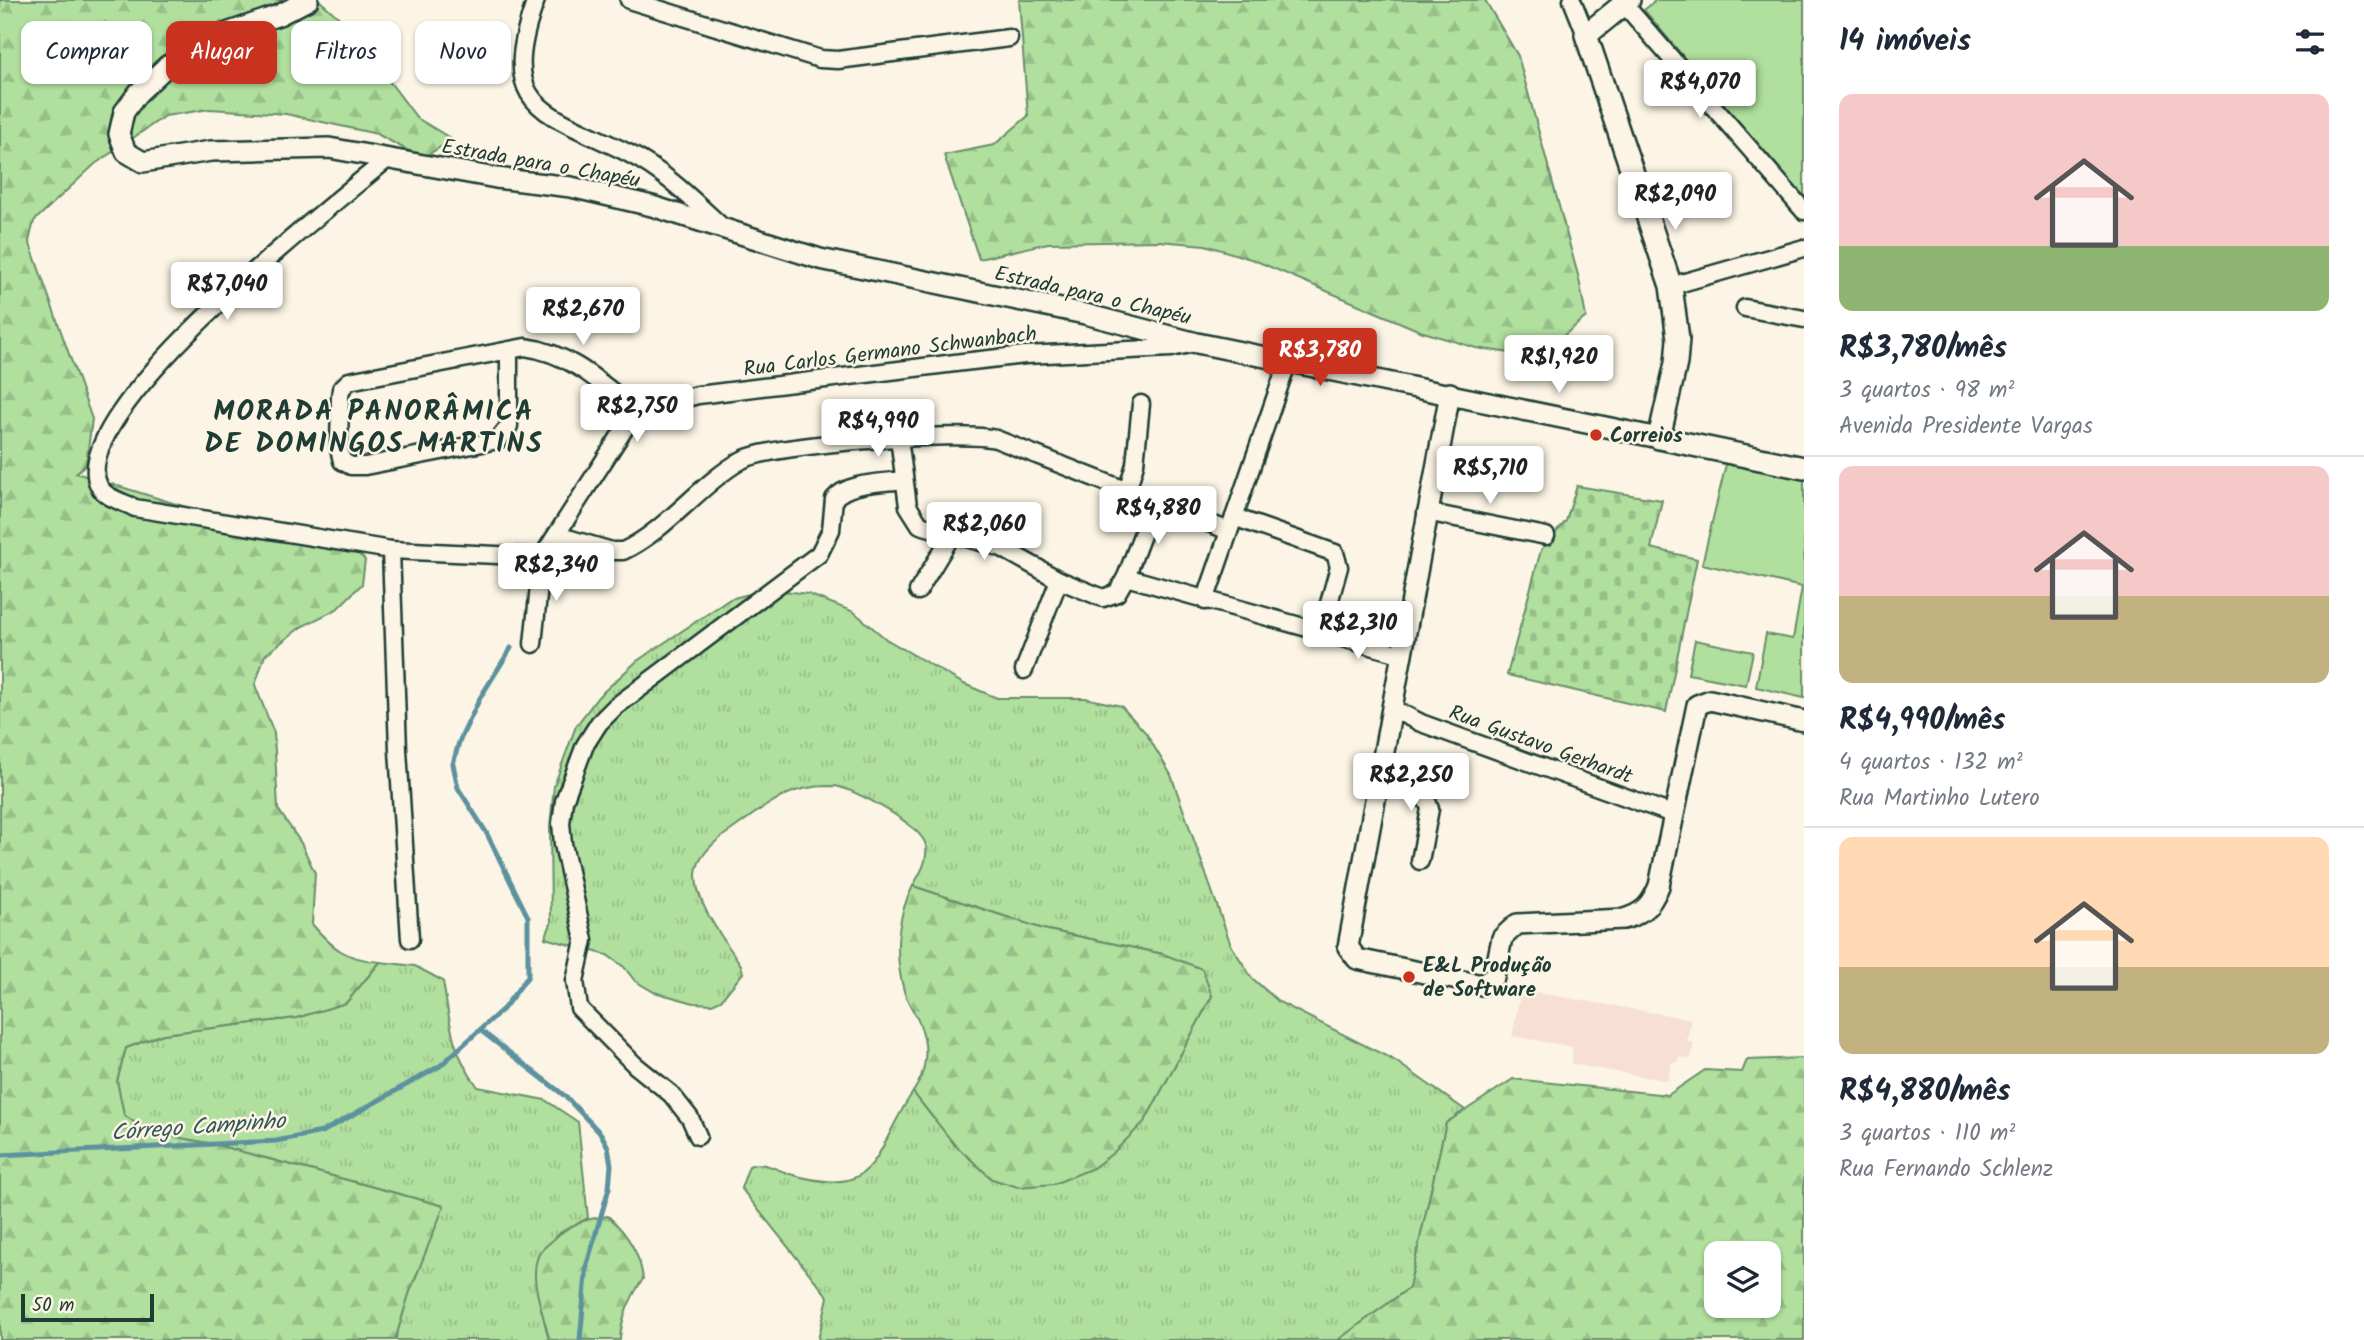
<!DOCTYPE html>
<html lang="pt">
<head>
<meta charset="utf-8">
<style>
	body { margin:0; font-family:Kalam,sans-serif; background:#f6f6f7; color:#1f2937; height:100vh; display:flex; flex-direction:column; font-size:26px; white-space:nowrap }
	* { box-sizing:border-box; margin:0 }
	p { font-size:23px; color:#747a83 }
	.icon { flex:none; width:38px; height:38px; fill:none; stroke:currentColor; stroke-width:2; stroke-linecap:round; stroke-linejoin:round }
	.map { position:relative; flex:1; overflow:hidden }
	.drawer { display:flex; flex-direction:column; background:#fff; width:560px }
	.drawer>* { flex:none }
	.top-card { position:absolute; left:21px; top:21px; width:665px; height:63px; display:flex; gap:14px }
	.buttons { position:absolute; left:1704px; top:1241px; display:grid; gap:14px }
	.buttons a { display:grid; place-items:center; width:77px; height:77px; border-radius:14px; background:#fff; box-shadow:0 2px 5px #0004; font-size:35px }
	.scale { position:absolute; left:21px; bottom:18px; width:133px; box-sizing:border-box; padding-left:7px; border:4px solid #1f3d34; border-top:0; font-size:19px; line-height:24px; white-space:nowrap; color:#1f3d34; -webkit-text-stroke:5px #fcf5e5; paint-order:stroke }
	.price { position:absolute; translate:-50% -60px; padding:0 16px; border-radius:7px; background:#fff; color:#222; font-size:23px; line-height:46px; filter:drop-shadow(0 2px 4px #0008) }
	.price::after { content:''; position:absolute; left:50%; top:42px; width:21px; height:16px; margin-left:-10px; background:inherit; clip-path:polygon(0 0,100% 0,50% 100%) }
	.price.on { background:#c8321e; color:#fff }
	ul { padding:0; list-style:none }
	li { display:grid; align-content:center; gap:14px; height:371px; padding:0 35px }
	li+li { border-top:2px solid #e0e1e3 }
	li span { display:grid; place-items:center; height:217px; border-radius:14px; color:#555 }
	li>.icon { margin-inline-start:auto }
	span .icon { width:126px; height:126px; fill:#fffc; stroke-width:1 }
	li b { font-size:30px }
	h2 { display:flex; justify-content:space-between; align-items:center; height:84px; padding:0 35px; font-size:30px }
	.chip { padding:0 24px; border-radius:14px; background:#fff; box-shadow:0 2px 5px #0004; font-size:24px; line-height:63px }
	.chip.on { background:#c8321e; color:#fff }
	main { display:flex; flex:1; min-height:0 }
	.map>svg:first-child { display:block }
	.built { fill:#f7e0d3 }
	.grass { fill:url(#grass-tufts); stroke:#688e69; stroke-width:2 }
	.forest { fill:url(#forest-firs); stroke:#688e69; stroke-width:2; fill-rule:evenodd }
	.cemetery { fill:url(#cemetery-stones); stroke:#688e69; stroke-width:2 }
	.park { fill:#b0df9e; stroke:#688e69; stroke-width:2 }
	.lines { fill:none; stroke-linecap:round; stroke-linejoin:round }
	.stream { stroke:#5b919e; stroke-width:5 }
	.minor-casing { stroke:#1f3d34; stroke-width:21 }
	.tertiary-casing { stroke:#1f3d34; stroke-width:24 }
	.secondary-casing { stroke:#1f3d34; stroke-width:26 }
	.minor { stroke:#fcf5e5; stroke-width:16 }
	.tertiary { stroke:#fcf5e5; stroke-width:19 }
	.secondary { stroke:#fcf5e5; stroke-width:21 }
	.poi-dot { fill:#c8321e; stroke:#fcf5e5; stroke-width:2.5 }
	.labels { text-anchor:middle; stroke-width:5; stroke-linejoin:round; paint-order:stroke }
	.street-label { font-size:21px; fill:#1f3d34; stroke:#fcf5e5 }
	.poi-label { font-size:21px; font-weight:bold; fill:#1f3d34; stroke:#fcf5e5; text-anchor:start }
	.water-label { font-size:23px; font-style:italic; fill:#335957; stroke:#fcf5e5 }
	.district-label { font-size:28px; font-weight:bold; letter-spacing:2px; fill:#1f3d34; stroke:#fcf5e5 }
</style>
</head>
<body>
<main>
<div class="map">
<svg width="1804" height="1340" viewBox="0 0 1804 1340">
	<defs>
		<pattern id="grass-tufts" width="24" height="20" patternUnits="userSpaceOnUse" patternTransform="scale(1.75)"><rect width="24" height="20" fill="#b0df9e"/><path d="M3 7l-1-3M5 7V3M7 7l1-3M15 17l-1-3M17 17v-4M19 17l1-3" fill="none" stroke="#97c089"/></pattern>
		<pattern id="forest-firs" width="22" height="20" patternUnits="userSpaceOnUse" patternTransform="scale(1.75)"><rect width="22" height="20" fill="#b0df9e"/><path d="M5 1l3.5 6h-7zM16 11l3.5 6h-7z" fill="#97c089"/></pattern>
		<pattern id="cemetery-stones" width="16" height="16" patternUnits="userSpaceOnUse" patternTransform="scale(1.75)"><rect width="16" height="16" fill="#b0df9e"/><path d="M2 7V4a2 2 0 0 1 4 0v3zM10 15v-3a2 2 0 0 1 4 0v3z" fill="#97c089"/></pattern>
	</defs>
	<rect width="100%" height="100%" fill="#fcf5e5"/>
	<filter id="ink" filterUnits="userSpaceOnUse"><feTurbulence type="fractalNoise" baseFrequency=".0143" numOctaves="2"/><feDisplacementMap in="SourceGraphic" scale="14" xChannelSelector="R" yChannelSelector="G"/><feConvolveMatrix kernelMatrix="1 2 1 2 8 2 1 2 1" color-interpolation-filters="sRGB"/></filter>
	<g filter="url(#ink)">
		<!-- built -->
		<path class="built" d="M 1521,990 L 1691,1019 L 1687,1041 L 1694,1043 L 1691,1059 L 1679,1057 L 1677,1063 L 1672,1062 L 1668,1081 L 1571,1064 L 1573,1047 L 1512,1036 Z"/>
		<!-- grass -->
		<g class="grass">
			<path d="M 768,589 L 808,594 L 854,612 L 886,639 L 964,684 L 997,698 L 1085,698 L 1121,706 L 1146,733 L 1171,775 L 1231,945 L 1252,978 L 1279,1002 L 1394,1060 L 1465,1110 L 1446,1123 L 1409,1288 L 1338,1340 L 818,1340 L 828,1297 L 741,1188 L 749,1166 C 762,1160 777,1170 790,1174 C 882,1201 872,1152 913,1092 L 933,1118 L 1145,1121 L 1212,996 L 1163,954 L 1043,929 L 913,886 C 920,873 928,862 926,846 C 923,826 855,789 835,786 C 829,786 820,786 814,787 C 782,790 756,813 730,831 C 716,840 696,857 696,875 C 696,906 725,940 741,965 L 743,973 L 721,1000 L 712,1004 L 694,1003 L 654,992 L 635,981 L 624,967 L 607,955 L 545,938 L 551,924 L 550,827 L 554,786 L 576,726 L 598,697 L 637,661 L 730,599 Z"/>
			<path d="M 380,962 L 415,966 L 443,981 C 450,1023 451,1051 478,1087 L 545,1100 L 578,1122 L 588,1218 L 560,1233 L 539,1299 L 549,1340 L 395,1340 L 409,1294 L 443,1206 L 213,1144 L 148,1132 L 124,1115 L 117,1081 L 126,1048 L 163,1034 L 296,1018 L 346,1003 Z"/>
		</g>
		<!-- forest -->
		<g class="forest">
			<path d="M 0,0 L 319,0 L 347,25 L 417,118 L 450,138 L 444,145 L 422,158 L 377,134 L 286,114 L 210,109 L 165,116 L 95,164 L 34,221 L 29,241 L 92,419 L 86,464 L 76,473 L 241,524 L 284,532 L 339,533 L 365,560 L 362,584 L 337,609 L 301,627 L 265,655 L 255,685 L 274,733 L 278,809 L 301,843 L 315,873 L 312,924 C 333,949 346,959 380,962 L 346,1003 L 296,1018 L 163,1034 L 126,1048 L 117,1081 L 124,1115 L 148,1132 L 213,1144 L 444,1206 L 409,1294 L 395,1340 L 0,1340 Z"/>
			<path d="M 1019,0 L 1485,0 L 1518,56 L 1579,279 L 1586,317 L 1538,357 L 1476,348 L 1420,331 L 1254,260 L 1205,245 L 1159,241 L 1048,243 L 979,259 L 944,155 L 994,145 L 1028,116 Z"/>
			<path d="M 913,886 L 1043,929 L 1163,954 L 1202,969 L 1212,996 L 1145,1121 L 1113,1153 L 1093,1168 L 1054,1184 L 1018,1187 L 992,1179 L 954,1144 L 913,1092 C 927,1072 929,1047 920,1025 C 916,1013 907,1003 904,991 C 894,955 896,918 913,886 Z"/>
			<path d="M 1804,1058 L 1804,1340 L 1338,1340 L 1409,1288 L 1446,1123 L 1513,1079 L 1668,1095 L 1705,1070 L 1742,1072 L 1747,1060 ZM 1717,1253 L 1769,1253 L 1769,1306 L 1717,1306 Z"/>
			<path d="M 608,1216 C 627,1233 640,1253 643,1279 C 630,1298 621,1317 620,1340 L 549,1340 C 545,1315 527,1279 539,1254 C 541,1249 550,1243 554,1239 C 569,1224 588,1218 608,1216 Z"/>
		</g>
		<!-- cemetery -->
		<path class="cemetery" d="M 1577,486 L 1662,500 L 1651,548 L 1697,559 L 1666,712 L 1507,675 L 1541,550 L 1566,521 Z"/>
		<!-- park -->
		<g class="park">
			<path d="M 1656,0 L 1804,0 L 1804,200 L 1644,10 Z"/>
			<path d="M 1727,460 L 1804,476 L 1804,698 L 1756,687 L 1766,634 L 1793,639 L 1802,587 L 1702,564 Z"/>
			<path d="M 1695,640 L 1753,652 L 1746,685 L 1688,674 Z"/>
		</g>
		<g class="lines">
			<!-- stream -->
			<g class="stream">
				<path d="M 480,1030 L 565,1096 L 601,1134 L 608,1147 L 611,1165 L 609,1188 L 587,1264 L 580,1340"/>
				<path d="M 0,1155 L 276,1141 L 322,1132 L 440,1066 L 504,1008 L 528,976 L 528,917 L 486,832 L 458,788 L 453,764 L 459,742 L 480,698 L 511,648"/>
			</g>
			<defs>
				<g id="minor">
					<path d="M 536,0 C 496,110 544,111 628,153 C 664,171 692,199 721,226"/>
					<path d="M 629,0 L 820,59 L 838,60 L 1009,38"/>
					<path d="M 1572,0 L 1586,35"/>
					<path d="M 1624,4 L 1804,211"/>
					<path d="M 386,160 C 333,205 63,414 99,486 C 105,498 124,502 135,508 L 391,550 L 542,557 L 636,411 L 698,395 L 963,362 L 1025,355 L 1171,348 L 1195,343"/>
					<path d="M 1671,286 L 1804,248"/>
					<path d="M 1745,308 L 1804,319"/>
					<path d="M 509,350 L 509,426 L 498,440 L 365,466 L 351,466 L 342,461 L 339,449 L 340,397 L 341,389 L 349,381 L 525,347 C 570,353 601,383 636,411"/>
					<path d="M 899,438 L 908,506 L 920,525 L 1002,548 L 1059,580 L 1103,598 L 1117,593 L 1126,577 L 1155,501"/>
					<path d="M 1127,491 L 1135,464 L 1141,404"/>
					<path d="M 1426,512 L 1546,536"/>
					<path d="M 1234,517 L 1335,553 L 1339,567 L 1321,632"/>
					<path d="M 557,535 L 612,551 L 623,551 C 666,531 700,484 742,460 C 772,444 962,430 996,439 L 1229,531"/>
					<path d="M 391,550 L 398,750 L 410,939"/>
					<path d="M 1126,577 L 1403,655"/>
					<path d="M 918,591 L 952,535"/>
					<path d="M 1205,601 L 1288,361"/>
					<path d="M 533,644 L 542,557"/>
					<path d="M 1024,670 L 1059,580"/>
					<path d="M 1393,709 L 1421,723 L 1675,815"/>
					<path d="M 1380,777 C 1399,784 1425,788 1430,809 L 1420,861"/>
					<path d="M 698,1136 L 690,1118 L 671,1094 L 635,1065 L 579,1008 L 575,981 L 584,940 L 563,844 L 561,823 L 564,801 L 585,745 L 599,723 L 615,707 L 819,554 L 831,530 L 834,499 C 847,482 883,483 903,480"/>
				</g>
				<g id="tertiary">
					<path d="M 308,0 L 279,15 L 221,35 L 167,66 L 138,93 L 124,112 L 119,134 L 126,152 L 143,162 L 211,151 L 329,148 L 496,178 L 571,187 L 652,206 L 820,259 L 1085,314 L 1197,343 L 1659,438"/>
					<path d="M 1450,393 L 1348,947 L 1357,959 L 1482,985 L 1494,977 L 1502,938 L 1517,924 L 1624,919 C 1644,913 1651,905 1659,886 L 1697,705 L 1710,700 L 1804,721"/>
				</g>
				<path id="secondary" d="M 1629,0 L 1586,35 L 1671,286 L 1678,339 L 1676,363 L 1659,438 L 1804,468"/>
			</defs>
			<!-- minor casing -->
			<use href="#minor" class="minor-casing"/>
			<!-- tertiary casing -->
			<use href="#tertiary" class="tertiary-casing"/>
			<!-- secondary casing -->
			<use href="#secondary" class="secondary-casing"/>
			<!-- minor -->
			<use href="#minor" class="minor"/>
			<!-- tertiary -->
			<use href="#tertiary" class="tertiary"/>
			<!-- secondary -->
			<use href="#secondary" class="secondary"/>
		</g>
	</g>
	<!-- markers -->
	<g class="poi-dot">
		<circle cx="1596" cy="435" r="7"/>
		<circle cx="1409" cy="977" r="7"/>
	</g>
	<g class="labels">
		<!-- street labels -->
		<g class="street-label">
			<text transform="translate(541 163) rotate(10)" y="7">Estrada para o Chapéu</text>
			<text transform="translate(1093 295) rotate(13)" y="7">Estrada para o Chapéu</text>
			<text transform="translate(890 351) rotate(-7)" y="7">Rua Carlos Germano Schwanbach</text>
			<text transform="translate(1541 744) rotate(20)" y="7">Rua Gustavo Gerhardt</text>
		</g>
		<!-- poi labels -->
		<g class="poi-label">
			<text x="1610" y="442">Correios</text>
			<text x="1423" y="972">E&amp;L Produção<tspan x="1423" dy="24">de Software</tspan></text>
		</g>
		<!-- water labels -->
		<g class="water-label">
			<text transform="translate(198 1126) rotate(-4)" y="8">Córrego Campinho</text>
		</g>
		<!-- district labels -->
		<g class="district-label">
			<text x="374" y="420">MORADA PANORÂMICA<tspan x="374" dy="32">DE DOMINGOS MARTINS</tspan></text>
		</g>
	</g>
</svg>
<div class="buttons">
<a><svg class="icon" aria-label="layers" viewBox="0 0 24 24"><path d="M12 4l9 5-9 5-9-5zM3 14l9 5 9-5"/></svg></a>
</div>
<div class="scale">50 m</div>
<b class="price" style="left:1700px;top:120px">R$4,070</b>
<b class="price" style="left:1675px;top:232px">R$2,090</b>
<b class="price" style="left:227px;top:322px">R$7,040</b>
<b class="price" style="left:583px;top:347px">R$2,670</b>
<b class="price on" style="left:1320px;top:388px">R$3,780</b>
<b class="price" style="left:1559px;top:395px">R$1,920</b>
<b class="price" style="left:637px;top:444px">R$2,750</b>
<b class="price" style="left:878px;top:459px">R$4,990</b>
<b class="price" style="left:1490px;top:506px">R$5,710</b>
<b class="price" style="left:1158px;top:546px">R$4,880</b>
<b class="price" style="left:984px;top:562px">R$2,060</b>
<b class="price" style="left:556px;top:603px">R$2,340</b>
<b class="price" style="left:1358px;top:661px">R$2,310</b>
<b class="price" style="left:1411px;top:813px">R$2,250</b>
<div class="top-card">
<a class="chip">Comprar</a>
<a class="chip on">Alugar</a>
<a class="chip">Filtros</a>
<a class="chip">Novo</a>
</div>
</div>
<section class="drawer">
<h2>14 imóveis<svg class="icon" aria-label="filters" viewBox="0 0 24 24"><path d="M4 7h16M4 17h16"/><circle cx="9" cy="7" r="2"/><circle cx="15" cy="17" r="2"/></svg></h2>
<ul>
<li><span style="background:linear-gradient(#f6c9c9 70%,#8fb573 0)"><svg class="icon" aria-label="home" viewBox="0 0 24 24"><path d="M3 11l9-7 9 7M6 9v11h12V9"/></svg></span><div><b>R$3,780/mês</b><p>3 quartos · 98 m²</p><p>Avenida Presidente Vargas</p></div></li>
<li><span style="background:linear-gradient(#f6c9c9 60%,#c2b280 0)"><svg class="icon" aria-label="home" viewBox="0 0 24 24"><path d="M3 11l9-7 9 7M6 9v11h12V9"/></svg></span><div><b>R$4,990/mês</b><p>4 quartos · 132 m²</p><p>Rua Martinho Lutero</p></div></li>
<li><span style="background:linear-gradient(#ffd9b3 60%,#c2b280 0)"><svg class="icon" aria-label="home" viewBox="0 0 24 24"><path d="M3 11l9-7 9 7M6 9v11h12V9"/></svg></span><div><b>R$4,880/mês</b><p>3 quartos · 110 m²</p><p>Rua Fernando Schlenz</p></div></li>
</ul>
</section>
</main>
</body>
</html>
